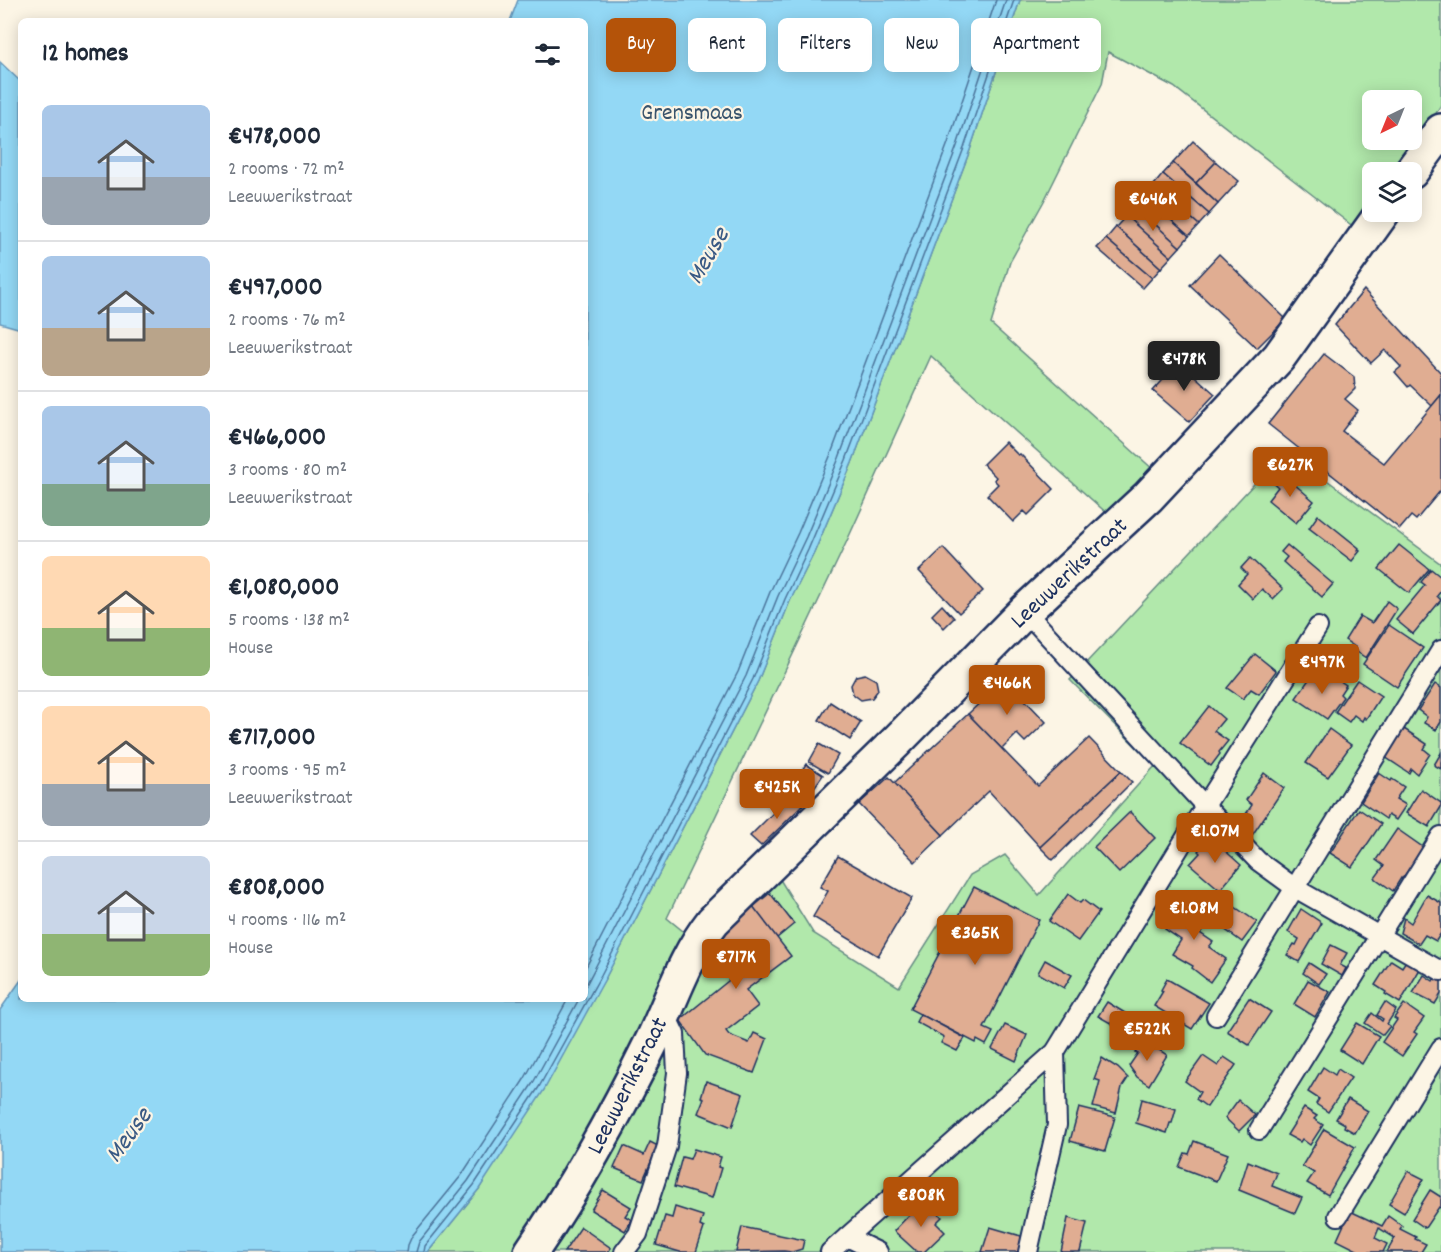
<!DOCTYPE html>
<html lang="en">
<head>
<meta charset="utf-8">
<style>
	body { margin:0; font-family:Dekko,sans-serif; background:#f2f2f3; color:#1f2937; height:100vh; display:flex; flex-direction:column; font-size:22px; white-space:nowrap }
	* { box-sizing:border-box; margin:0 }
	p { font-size:20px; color:#747a83 }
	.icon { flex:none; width:33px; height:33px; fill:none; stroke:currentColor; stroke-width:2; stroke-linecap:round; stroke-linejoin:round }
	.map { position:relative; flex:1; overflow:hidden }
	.panel { position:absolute; left:18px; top:18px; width:570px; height:984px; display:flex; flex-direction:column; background:#fff; border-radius:9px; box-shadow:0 3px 15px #0003 }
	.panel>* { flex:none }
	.hud { position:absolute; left:606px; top:18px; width:570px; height:54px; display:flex; gap:12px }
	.needle { width:39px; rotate:223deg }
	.fabs { position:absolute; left:1362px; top:90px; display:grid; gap:12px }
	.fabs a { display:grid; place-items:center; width:60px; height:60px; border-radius:9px; background:#fff; box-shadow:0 3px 15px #0003; font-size:30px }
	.price { position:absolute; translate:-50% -51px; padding:0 14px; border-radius:6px; background:#b45309; color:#fff; font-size:20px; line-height:39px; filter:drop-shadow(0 2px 3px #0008) }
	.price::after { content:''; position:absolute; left:50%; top:36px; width:18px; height:14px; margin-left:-9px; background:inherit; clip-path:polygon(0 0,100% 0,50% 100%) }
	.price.current { background:#222; color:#fff }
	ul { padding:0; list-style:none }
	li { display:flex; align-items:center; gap:18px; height:150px; padding:0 24px }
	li+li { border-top:2px solid #e0e1e3 }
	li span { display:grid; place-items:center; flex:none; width:168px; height:120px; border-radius:9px; color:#555 }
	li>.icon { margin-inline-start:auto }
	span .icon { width:72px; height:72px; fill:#fffc; stroke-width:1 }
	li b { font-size:26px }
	h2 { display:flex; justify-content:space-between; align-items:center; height:72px; padding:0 24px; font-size:26px }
	.tag { padding:0 21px; border-radius:9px; background:#fff; box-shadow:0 3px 15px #0003; font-size:21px; line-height:54px }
	.tag.current { background:#b45309; color:#fff }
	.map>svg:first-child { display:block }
	.green { fill:#b1e8ab; stroke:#668c84; stroke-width:1.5; fill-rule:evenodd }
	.water { fill:#93d8f5; stroke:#6394b9; stroke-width:1.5 }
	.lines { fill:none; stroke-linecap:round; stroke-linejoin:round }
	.shore { stroke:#4b739a; stroke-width:1.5 }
	.building { fill:#e0ad92; stroke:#1b2f5e; stroke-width:1.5 }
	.service-casing { stroke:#1b2f5e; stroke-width:22 }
	.minor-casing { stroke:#1b2f5e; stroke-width:38 }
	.service { stroke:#fcf5e5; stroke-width:18 }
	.minor { stroke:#fcf5e5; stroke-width:33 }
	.labels { text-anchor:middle; stroke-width:4.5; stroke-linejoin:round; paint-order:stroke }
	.park-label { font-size:24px; fill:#39546d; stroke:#fcf5e5 }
	.street-label { font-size:24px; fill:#1b2f5e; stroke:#fcf5e5 }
	.water-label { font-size:26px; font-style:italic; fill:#395984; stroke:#fcf5e5 }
</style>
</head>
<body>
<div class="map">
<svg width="1441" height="1252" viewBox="0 0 1441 1252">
	<rect width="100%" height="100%" fill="#fcf5e5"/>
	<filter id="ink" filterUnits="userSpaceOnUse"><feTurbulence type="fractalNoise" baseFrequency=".0167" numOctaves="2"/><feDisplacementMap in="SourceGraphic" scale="12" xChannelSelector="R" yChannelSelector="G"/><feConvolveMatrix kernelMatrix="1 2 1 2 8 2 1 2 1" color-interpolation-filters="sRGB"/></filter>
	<g filter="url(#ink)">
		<!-- green -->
		<g class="green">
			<path d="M 1020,0 L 1441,0 L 1441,105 L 1424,133 L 1395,172 L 1372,172 L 1372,204 L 1355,228 L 1174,87 L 1108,52 L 1102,84 L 1044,201 L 1010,262 L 991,324 L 1155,471 L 1110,516 L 931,356 L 846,543 L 667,918 L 689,936 L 665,986 L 526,1252 L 428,1252 L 479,1189 L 606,977 L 758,681 L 790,601 L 814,553 L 852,463 L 970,150 ZM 1372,100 L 1412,100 L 1412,140 L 1372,140 Z"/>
			<path d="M 1286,450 L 1441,564 L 1441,1252 L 537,1252 L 704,941 L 776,873 L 813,933 L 899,987 L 970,875 L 1005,855 L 1039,895 L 1155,766 L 1070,680 Z"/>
		</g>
		<!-- water -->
		<g class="water">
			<path d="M 518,0 L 1020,0 L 970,150 L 852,463 L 814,553 L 790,601 L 758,681 L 606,977 L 544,1090 L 479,1189 L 428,1252 L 0,1252 L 0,1010 L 21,980 L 21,999 L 585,999 L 585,21 L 510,21 Z"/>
			<path d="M 0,62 L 21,82 L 21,329 L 0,323 Z"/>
		</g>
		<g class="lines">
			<!-- shore -->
			<g class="shore">
				<path d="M 585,969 L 738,672 L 770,592 L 798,533 L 831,454 L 948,143 L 996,0"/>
				<path d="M 585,987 L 746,676 L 778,596 L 806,537 L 839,458 L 957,146 L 1006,0"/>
				<path d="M 407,1252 L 408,1245 L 412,1236 L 461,1176 L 525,1078 L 568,999"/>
				<path d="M 416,1252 L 419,1242 L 468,1181 L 533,1083 L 579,999"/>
				<path d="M 424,1252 L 425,1246 L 474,1185 L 539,1087 L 601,975 L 753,679 L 785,599 L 808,550 L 846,460 L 964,148 L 1014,0"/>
			</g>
		</g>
		<!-- building -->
		<g class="building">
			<path d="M 1193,141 L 1216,162 L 1196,183 L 1173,163 Z"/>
			<path d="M 1216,162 L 1239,181 L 1218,204 L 1196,183 Z"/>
			<path d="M 1173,163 L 1218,204 L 1209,214 L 1163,174 Z"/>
			<path d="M 1163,174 L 1209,214 L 1199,225 L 1154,185 Z"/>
			<path d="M 1154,185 L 1199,225 L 1189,236 L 1144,196 Z"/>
			<path d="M 1144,196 L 1189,236 L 1180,247 L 1135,206 Z"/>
			<path d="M 1135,206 L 1180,247 L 1171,257 L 1126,216 Z"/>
			<path d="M 1126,216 L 1171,257 L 1161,268 L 1116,227 Z"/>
			<path d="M 1116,227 L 1161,268 L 1152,278 L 1106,239 Z"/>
			<path d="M 1106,239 L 1152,278 L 1143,288 L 1097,248 Z"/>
			<path d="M 1219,254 L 1286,319 L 1257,348 L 1190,285 Z"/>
			<path d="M 1364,290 L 1441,373 L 1441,395 L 1432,406 L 1410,385 L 1408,387 L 1395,372 L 1401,367 L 1385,350 L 1371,363 L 1335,325 Z"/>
			<path d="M 1324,354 L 1354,377 L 1355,389 L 1345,399 L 1358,410 L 1342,431 L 1384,463 L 1441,395 L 1441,490 L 1416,520 L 1411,516 L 1400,529 L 1268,424 Z"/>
			<path d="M 1179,362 L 1215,394 L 1189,422 L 1153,391 Z"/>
			<path d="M 1005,442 L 1018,455 L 1020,454 L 1054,489 L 1028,515 L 1024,511 L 1013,522 L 987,495 L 998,484 L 994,480 L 996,477 L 983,464 Z"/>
			<path d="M 1279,471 L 1314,501 L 1296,523 L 1268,500 L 1278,487 L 1271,481 Z"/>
			<path d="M 1318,515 L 1359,548 L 1358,550 L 1360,551 L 1352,561 L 1309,528 Z"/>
			<path d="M 1287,545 L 1333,584 L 1322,597 L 1283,562 L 1287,557 L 1281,552 Z"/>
			<path d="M 1399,545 L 1429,569 L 1409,593 L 1379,569 Z"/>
			<path d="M 943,548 L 983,591 L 959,613 L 919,571 Z"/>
			<path d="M 1250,558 L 1283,589 L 1273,599 L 1262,589 L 1253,599 L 1238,584 L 1247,574 L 1241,568 Z"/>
			<path d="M 1431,569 L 1441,577 L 1441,591 L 1437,596 L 1441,600 L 1413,634 L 1396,620 L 1425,585 L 1421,582 Z"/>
			<path d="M 1387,601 L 1397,609 L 1366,658 L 1354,650 L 1355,647 L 1345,640 L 1360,616 L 1372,623 Z"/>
			<path d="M 942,605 L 954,618 L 944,628 L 932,615 Z"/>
			<path d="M 1389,625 L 1423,648 L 1397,687 L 1363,664 Z"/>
			<path d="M 1255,654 L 1276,671 L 1259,694 L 1251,689 L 1243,699 L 1227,688 Z"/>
			<path d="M 1328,673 L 1346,685 L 1340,694 L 1343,697 L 1327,719 L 1296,698 L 1312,675 L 1321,683 Z"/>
			<path d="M 865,674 L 876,680 L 878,690 L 872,698 L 861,700 L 853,694 L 851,685 L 856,676 Z"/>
			<path d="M 1005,679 L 1046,722 L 1025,742 L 1017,734 L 1002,749 L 968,714 Z"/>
			<path d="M 1357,680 L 1381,696 L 1366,719 L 1364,717 L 1362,721 L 1354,715 L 1349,722 L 1335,712 Z"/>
			<path d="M 1435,684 L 1441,688 L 1441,722 L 1436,730 L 1424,723 L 1427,717 L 1418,710 Z"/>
			<path d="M 830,702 L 861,722 L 850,740 L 819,720 Z"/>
			<path d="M 1209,706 L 1224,719 L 1214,731 L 1228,741 L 1219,752 L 1220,754 L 1211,766 L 1180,743 Z"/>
			<path d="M 968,714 L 1038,786 L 1089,738 L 1121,771 L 1040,847 L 989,791 L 943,835 L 894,783 Z"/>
			<path d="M 1329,729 L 1351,745 L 1328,777 L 1306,763 Z"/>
			<path d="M 1404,729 L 1427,744 L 1424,749 L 1430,754 L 1417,774 L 1411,769 L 1409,773 L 1385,757 Z"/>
			<path d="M 819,744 L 838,755 L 828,773 L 809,762 Z"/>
			<path d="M 1441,753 L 1441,769 L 1434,765 Z"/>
			<path d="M 806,764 L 823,775 L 811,792 L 794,782 Z"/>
			<path d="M 1121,771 L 1132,782 L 1053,860 L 1040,847 Z"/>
			<path d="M 1264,773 L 1284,788 L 1253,834 L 1242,826 L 1248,816 L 1246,814 L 1252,805 L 1246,800 Z"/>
			<path d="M 1379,773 L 1391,781 L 1392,779 L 1404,787 L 1396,799 L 1406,805 L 1396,820 L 1388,815 L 1386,819 L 1361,802 Z"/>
			<path d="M 889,777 L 943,835 L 915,862 L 859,804 Z"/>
			<path d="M 1421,789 L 1441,803 L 1441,807 L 1429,827 L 1406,813 Z"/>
			<path d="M 792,794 L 803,805 L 761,846 L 750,836 Z"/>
			<path d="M 1359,809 L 1381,824 L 1352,867 L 1330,853 Z"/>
			<path d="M 1130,812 L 1155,838 L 1119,873 L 1094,847 Z"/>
			<path d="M 1397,829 L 1424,848 L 1402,879 L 1401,878 L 1393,891 L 1375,878 L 1384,866 L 1376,860 Z"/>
			<path d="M 1210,837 L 1241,865 L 1220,890 L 1190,864 L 1200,853 L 1198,851 Z"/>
			<path d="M 838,856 L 912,898 L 878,956 L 813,917 L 828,891 L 820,887 Z"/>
			<path d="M 974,887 L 1039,920 L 984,1028 L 993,1032 L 986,1045 L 977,1040 L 976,1043 L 910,1009 Z"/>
			<path d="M 770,893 L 794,924 L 777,938 L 753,907 Z"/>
			<path d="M 1068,894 L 1080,903 L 1083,900 L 1099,912 L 1078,941 L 1049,921 Z"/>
			<path d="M 1427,895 L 1441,903 L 1441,933 L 1436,941 L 1425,935 L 1419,944 L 1400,933 L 1404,918 L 1411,923 Z"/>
			<path d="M 1223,899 L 1257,922 L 1242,942 L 1209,918 Z"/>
			<path d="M 1181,901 L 1206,916 L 1205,919 L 1208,922 L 1200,933 L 1213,942 L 1209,947 L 1226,959 L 1210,982 L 1192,968 L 1193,966 L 1172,954 L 1181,940 L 1165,929 L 1174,917 L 1171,915 Z"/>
			<path d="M 752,905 L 791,956 L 746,990 L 758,1006 L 726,1031 L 729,1035 L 749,1043 L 754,1033 L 767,1039 L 754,1073 L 705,1055 L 680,1020 L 733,977 L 705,942 Z"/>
			<path d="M 1301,909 L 1322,923 L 1299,962 L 1287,955 L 1294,944 L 1296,945 L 1299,939 L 1288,932 Z"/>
			<path d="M 1331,945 L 1347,953 L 1340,965 L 1346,968 L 1342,976 L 1321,964 Z"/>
			<path d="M 1409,956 L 1423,964 L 1400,1003 L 1385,994 L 1386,992 L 1375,985 L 1391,960 L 1402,967 Z"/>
			<path d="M 1045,960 L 1072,975 L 1064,988 L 1038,973 Z"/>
			<path d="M 1309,963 L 1326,974 L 1319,984 L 1303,973 Z"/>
			<path d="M 1424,975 L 1433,981 L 1435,977 L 1441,981 L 1441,994 L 1435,1004 L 1413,993 Z"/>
			<path d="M 1167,979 L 1209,1003 L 1192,1029 L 1154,1006 L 1163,991 L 1161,990 Z"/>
			<path d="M 1308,980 L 1330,992 L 1315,1017 L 1294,1004 Z"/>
			<path d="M 1249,998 L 1271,1012 L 1249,1045 L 1227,1031 Z"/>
			<path d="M 1107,1002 L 1138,1021 L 1130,1034 L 1098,1016 Z"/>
			<path d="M 1385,1002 L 1396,1010 L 1387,1024 L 1390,1026 L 1383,1035 L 1365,1023 L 1372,1013 L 1382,1021 L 1383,1019 L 1377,1015 Z"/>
			<path d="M 1404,1004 L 1424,1018 L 1414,1032 L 1417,1034 L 1402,1056 L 1382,1042 L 1397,1020 L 1394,1018 Z"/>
			<path d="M 920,1014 L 965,1038 L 957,1051 L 941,1043 L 944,1037 L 916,1022 Z"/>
			<path d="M 1357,1023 L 1379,1036 L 1362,1064 L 1340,1050 Z"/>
			<path d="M 1005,1025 L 1027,1035 L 1016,1061 L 992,1049 Z"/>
			<path d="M 1144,1040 L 1167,1055 L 1149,1085 L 1137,1077 L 1129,1066 L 1138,1053 L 1135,1052 Z"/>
			<path d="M 1203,1056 L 1218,1066 L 1224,1057 L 1236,1065 L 1207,1107 L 1196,1099 L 1200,1092 L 1185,1081 Z"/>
			<path d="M 1102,1058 L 1118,1068 L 1128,1078 L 1122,1087 L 1116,1113 L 1093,1107 L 1100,1081 L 1094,1079 Z"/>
			<path d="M 1323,1067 L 1335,1075 L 1338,1069 L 1351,1078 L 1328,1112 L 1316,1104 L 1319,1099 L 1308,1092 Z"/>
			<path d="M 706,1081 L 743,1094 L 732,1127 L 698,1113 L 704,1098 L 701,1097 Z"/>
			<path d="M 1142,1099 L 1176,1109 L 1172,1123 L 1170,1123 L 1167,1133 L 1136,1123 Z"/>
			<path d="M 1348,1099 L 1368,1111 L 1355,1133 L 1344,1127 L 1345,1124 L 1336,1119 Z"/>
			<path d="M 1238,1100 L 1255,1115 L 1239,1131 L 1225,1118 Z"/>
			<path d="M 1079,1108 L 1115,1117 L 1105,1151 L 1070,1141 Z"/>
			<path d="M 1304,1108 L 1317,1116 L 1314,1119 L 1323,1125 L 1310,1145 L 1302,1139 L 1300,1142 L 1287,1135 Z"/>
			<path d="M 1324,1129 L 1355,1147 L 1328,1195 L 1307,1183 L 1314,1173 L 1302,1166 Z"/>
			<path d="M 1194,1141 L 1228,1154 L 1216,1181 L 1179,1167 L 1185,1153 L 1189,1154 Z"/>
			<path d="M 650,1142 L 658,1146 L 643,1180 L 614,1168 L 624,1146 L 644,1155 Z"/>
			<path d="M 694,1149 L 721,1157 L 718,1167 L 721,1168 L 712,1198 L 674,1187 L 682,1157 L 690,1159 Z"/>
			<path d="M 1248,1161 L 1277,1173 L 1272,1186 L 1302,1198 L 1295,1213 L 1239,1190 Z"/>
			<path d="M 1408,1171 L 1424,1179 L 1404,1213 L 1389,1204 Z"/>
			<path d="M 603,1190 L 631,1207 L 625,1216 L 632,1220 L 625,1231 L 591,1210 Z"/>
			<path d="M 1430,1190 L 1441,1197 L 1441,1208 L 1439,1207 L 1425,1228 L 1412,1219 Z"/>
			<path d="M 924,1199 L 942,1217 L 936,1223 L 945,1232 L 924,1252 L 917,1252 L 894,1231 Z"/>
			<path d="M 675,1207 L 703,1216 L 700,1226 L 704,1228 L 696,1252 L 680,1252 L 656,1245 L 665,1216 L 672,1218 Z"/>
			<path d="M 1350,1211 L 1382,1226 L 1388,1216 L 1402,1226 L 1400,1229 L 1416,1237 L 1415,1239 L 1426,1244 L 1421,1252 L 1387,1252 L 1395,1238 L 1379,1228 L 1375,1238 L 1387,1244 L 1383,1252 L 1361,1252 L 1337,1240 Z"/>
			<path d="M 1068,1218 L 1087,1223 L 1080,1252 L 1061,1252 Z"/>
			<path d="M 581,1227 L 611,1248 L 608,1252 L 564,1252 Z"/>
			<path d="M 742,1227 L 804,1240 L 802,1249 L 792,1252 L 784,1251 L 736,1252 Z"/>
			<path d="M 990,1227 L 1028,1238 L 1024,1252 L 982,1252 Z"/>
		</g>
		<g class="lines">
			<defs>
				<g id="service">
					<path d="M 1025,611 L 1205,806 L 1258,861 L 1295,888 L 1441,971"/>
					<path d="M 1216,1016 L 1441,650"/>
					<path d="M 1259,1130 L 1441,836"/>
					<path d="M 1338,1216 L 1441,1048"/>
					<path d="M 847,1237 L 878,1252"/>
					<path d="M 624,1252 L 638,1234 L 667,1146 L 677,1073 L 675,1034 L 665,1013"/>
					<path d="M 830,1252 L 1055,1052 L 1205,806 L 1318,627"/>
					<path d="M 1028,1252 L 1057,1125 L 1055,1052"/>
				</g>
				<g id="minor">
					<path d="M 1411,172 L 1441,131"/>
					<path d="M 531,1252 C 577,1185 617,1112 653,1039 C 673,997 684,958 713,921 L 896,742 L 1025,611 L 1148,497 L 1279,357 L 1383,212"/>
				</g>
			</defs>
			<!-- service casing -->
			<use href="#service" class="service-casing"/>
			<!-- minor casing -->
			<use href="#minor" class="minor-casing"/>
			<!-- service -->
			<use href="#service" class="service"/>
			<!-- minor -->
			<use href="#minor" class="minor"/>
		</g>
	</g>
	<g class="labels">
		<!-- park labels -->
		<g class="park-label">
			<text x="692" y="119">Grensmaas</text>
		</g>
		<!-- street labels -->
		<g class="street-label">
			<text transform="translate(1068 572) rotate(-43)" y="8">Leeuwerikstraat</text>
			<text transform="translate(626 1085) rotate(-63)" y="8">Leeuwerikstraat</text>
		</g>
		<!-- water labels -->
		<g class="water-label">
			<text transform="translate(706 255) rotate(-60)" y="9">Meuse</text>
			<text transform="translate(127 1134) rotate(-54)" y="9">Meuse</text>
		</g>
	</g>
</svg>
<div class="fabs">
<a><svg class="needle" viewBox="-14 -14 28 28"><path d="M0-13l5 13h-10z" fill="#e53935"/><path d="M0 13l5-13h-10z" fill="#747a83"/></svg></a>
<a><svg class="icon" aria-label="layers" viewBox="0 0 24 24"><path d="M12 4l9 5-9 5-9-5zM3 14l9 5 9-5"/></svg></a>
</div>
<b class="price" style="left:1153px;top:232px">€646K</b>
<b class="price current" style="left:1184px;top:392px">€478K</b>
<b class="price" style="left:1290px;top:498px">€627K</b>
<b class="price" style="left:1322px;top:695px">€497K</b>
<b class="price" style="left:1007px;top:716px">€466K</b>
<b class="price" style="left:777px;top:820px">€425K</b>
<b class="price" style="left:1215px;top:864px">€1.07M</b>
<b class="price" style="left:1194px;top:941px">€1.08M</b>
<b class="price" style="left:975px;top:966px">€365K</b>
<b class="price" style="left:736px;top:990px">€717K</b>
<b class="price" style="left:1147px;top:1062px">€522K</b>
<b class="price" style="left:921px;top:1228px">€808K</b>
<div class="hud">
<a class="tag current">Buy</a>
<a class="tag">Rent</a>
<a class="tag">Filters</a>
<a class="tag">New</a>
<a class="tag">Apartment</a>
</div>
<section class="panel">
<h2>12 homes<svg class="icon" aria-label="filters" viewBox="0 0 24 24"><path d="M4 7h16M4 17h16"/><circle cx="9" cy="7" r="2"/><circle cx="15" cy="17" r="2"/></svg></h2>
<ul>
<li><span style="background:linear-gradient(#a9c7e8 60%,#9aa5b1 0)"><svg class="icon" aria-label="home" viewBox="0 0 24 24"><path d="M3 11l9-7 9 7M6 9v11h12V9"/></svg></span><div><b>€478,000</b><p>2 rooms · 72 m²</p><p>Leeuwerikstraat</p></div></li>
<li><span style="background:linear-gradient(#a9c7e8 60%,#b9a48a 0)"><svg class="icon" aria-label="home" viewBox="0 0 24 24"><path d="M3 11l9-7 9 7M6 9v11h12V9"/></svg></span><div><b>€497,000</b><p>2 rooms · 76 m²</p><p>Leeuwerikstraat</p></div></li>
<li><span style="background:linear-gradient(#a9c7e8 65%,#7fa58c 0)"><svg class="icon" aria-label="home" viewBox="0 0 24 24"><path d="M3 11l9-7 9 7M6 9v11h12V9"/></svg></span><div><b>€466,000</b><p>3 rooms · 80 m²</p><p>Leeuwerikstraat</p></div></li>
<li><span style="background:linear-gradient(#ffd9b3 60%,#8fb573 0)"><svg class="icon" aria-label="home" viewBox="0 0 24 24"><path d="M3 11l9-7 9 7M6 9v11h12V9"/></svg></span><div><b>€1,080,000</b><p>5 rooms · 138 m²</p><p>House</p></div></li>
<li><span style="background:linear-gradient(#ffd9b3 65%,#9aa5b1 0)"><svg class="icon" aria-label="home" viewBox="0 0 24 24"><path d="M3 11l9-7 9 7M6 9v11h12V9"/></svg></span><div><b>€717,000</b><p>3 rooms · 95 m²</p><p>Leeuwerikstraat</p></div></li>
<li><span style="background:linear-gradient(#c9d6e8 65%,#8fb573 0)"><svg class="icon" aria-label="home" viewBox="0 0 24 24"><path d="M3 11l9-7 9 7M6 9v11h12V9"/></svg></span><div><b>€808,000</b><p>4 rooms · 116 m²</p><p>House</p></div></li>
</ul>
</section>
</div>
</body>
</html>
